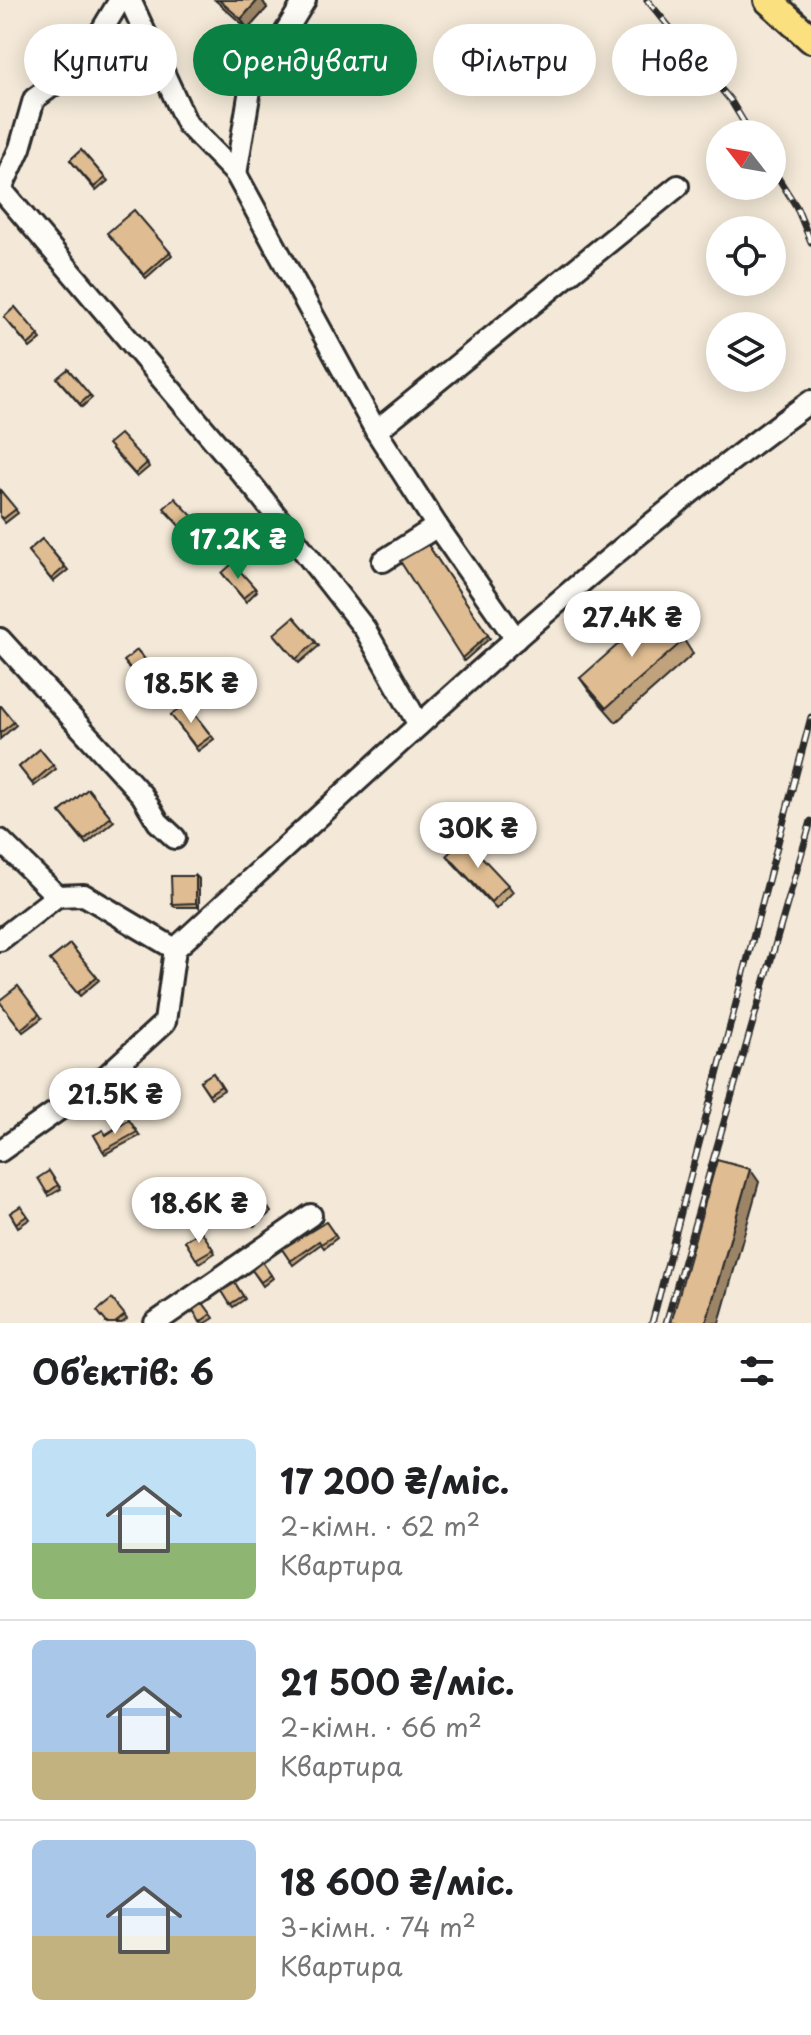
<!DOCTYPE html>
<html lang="uk">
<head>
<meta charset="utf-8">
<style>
	body { margin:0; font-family:"Playpen Sans",sans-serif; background:#f2f2f2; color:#202124; height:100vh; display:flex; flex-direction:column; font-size:30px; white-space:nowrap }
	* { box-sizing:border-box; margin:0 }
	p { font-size:26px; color:#757577 }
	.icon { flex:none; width:44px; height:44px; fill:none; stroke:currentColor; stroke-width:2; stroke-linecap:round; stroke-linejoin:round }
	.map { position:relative; height:1323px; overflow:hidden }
	.side { display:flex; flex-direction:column; background:#fff; flex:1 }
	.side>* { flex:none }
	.guide { position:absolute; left:24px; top:24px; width:764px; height:72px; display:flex; gap:16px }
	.needle { width:52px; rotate:301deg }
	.tools { position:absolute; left:706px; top:120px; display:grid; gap:16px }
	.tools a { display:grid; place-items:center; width:80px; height:80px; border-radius:50%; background:#fff; box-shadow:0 4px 20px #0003; font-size:40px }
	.price { position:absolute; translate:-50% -68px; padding:0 18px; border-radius:28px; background:#fff; color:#222; font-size:26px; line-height:52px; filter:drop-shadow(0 2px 4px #0008) }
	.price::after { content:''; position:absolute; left:50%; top:48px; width:24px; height:18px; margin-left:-12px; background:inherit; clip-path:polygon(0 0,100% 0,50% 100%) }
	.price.current { background:#0b8043; color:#fff }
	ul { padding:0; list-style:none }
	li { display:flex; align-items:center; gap:24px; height:200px; padding:0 32px }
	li+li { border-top:2px solid #e0e0e0 }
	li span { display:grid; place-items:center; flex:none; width:224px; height:160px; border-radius:12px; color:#555 }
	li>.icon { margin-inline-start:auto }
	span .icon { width:96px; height:96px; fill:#fffc; stroke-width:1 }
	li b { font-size:34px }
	h2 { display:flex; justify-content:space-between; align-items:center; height:96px; padding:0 32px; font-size:34px }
	.pill { padding:0 28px; border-radius:36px; background:#fff; box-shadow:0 4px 20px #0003; font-size:28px; line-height:72px }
	.pill.current { background:#0b8043; color:#fff }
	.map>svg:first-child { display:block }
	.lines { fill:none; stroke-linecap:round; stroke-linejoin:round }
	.minor-casing { stroke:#2b2b2b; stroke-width:26 }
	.major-casing { stroke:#2b2b2b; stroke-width:32 }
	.minor { stroke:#fdfcf7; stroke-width:20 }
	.major { stroke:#fbe080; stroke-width:26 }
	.rail-casing { stroke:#2b2b2b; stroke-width:7 }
	.rail { stroke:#fdfcf7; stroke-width:4; stroke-dasharray:12; stroke-linecap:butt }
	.wall { fill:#c0a27d; stroke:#2b2b2b; stroke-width:2 }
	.shaded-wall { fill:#9c8466; stroke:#2b2b2b; stroke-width:2 }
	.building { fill:#dfbc91; stroke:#2b2b2b; stroke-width:2 }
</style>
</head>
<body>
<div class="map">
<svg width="811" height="1323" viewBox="0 0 811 1323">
	<rect width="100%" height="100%" fill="#f4e9d8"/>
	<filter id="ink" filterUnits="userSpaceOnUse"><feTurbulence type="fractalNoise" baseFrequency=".0125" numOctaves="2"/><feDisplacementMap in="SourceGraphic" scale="16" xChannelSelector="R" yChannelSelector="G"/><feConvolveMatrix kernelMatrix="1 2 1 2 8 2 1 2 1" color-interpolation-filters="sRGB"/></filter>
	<g filter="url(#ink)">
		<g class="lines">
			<defs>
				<g id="minor">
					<path d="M 130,0 L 187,124 L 236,174 L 376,431 L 437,526"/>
					<path d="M 236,174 L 250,90 L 305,0"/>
					<path d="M 0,188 L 256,490 L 365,629 L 419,725"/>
					<path d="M 1,189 L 20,148 L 34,99 L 81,65 L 120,0"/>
					<path d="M 376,431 L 678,186"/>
					<path d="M 383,561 L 437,526 L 516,639"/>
					<path d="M 0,639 L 142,795 L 158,822 L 175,838"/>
					<path d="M 0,840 L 57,896 L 84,895 L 175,949"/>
					<path d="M 0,940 L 57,896"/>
					<path d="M 0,1151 L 105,1077 L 165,1022 L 175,949 C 381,760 584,565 811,401"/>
					<path d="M 155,1323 L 311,1215"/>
				</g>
				<path id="major" d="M 768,0 L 811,39"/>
			</defs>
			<!-- minor casing -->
			<use href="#minor" class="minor-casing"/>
			<!-- major casing -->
			<use href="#major" class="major-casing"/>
			<!-- minor -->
			<use href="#minor" class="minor"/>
			<!-- major -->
			<use href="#major" class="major"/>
			<defs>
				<g id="rail">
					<path d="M 647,0 L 731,101 L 751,134"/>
					<path d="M 772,168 L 796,206 L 811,242"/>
					<path d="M 652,1323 L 811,717"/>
					<path d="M 666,1323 L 811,821"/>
				</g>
			</defs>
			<!-- rail casing -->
			<use href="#rail" class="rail-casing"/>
			<!-- rail -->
			<use href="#rail" class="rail"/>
		</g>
		<!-- wall -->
		<g class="wall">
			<path d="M 215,0 L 262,0 L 267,8 L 248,29 Z"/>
			<path d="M 81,150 L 108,181 L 96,191 L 70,160 Z"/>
			<path d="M 110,236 L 170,252 L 172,255 L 146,278 Z"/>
			<path d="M 15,307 L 41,339 L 30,348 L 4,317 Z"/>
			<path d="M 68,369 L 92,398 L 82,407 L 59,381 Z"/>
			<path d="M 111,448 L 147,463 L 149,467 L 137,477 Z"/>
			<path d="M 0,490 L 18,513 L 5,523 L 0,517 Z"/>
			<path d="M 166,512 L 196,520 L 198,524 L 187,534 Z"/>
			<path d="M 42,539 L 68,570 L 53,582 L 28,551 Z"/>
			<path d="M 428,545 L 490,638 L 464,661 L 462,658 Z"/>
			<path d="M 222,573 L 255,588 L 257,591 L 246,602 Z"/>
			<path d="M 294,617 L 319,646 L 299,663 L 277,637 Z"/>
			<path d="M 684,640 L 693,654 L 616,722 L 589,691 L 580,678 Z"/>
			<path d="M 137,650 L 160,678 L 147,689 L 126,665 Z"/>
			<path d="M 186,703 L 214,739 L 198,751 L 171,715 Z"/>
			<path d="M 0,706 L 1,706 L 16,725 L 0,739 Z"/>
			<path d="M 40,749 L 56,769 L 34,786 L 19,767 Z"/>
			<path d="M 88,789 L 114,821 L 86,844 L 60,812 Z"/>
			<path d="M 447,855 L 508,885 L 513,892 L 496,909 L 452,862 Z"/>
			<path d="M 196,876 L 199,879 L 199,907 L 175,907 L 172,904 Z"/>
			<path d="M 70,944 L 99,980 L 80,996 L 50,960 Z"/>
			<path d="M 18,986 L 42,1018 L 23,1032 L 0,1002 Z"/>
			<path d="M 213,1073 L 224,1090 L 211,1098 L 200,1081 Z"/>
			<path d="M 129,1120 L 140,1136 L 105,1154 L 94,1135 L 106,1134 Z"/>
			<path d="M 49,1171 L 61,1189 L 49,1196 L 47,1193 Z"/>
			<path d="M 257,1194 L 271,1212 L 254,1226 L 240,1208 Z"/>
			<path d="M 21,1206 L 30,1219 L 18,1227 L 10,1213 Z"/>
			<path d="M 326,1222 L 337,1238 L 324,1248 L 321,1244 L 293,1265 L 282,1249 Z"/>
			<path d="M 201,1231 L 215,1253 L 199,1263 L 185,1241 Z"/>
			<path d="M 262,1262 L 273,1278 L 263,1286 L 252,1270 Z"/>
			<path d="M 235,1283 L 245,1299 L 233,1307 L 222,1291 Z"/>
			<path d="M 112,1299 L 127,1319 L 122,1323 L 106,1323 Z"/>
			<path d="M 203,1303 L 214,1318 L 206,1323 L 201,1323 L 193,1310 Z"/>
		</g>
		<!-- shaded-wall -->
		<g class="shaded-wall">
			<path d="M 258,0 L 262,0 L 267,8 L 248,29 L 241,19 Z"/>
			<path d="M 196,876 L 199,879 L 199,907 L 196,903 Z"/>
			<path d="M 750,1169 L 759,1182 L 719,1323 L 706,1323 Z"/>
		</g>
		<!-- building -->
		<g class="building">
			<path d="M 219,0 L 258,0 L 241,19 Z"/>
			<path d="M 81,150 L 105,178 L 94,187 L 70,160 Z"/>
			<path d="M 134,210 L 170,252 L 144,275 L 107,233 Z"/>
			<path d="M 15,307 L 39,335 L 28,345 L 4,317 Z"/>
			<path d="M 68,369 L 90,395 L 80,404 L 57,378 Z"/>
			<path d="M 120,434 L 147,463 L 135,474 L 108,444 Z"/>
			<path d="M 0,490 L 16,509 L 3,519 L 0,516 Z"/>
			<path d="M 175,498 L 196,520 L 184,531 L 164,508 Z"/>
			<path d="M 42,539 L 65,567 L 51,579 L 28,551 Z"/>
			<path d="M 428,545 L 488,635 L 462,658 L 400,561 Z"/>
			<path d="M 233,563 L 255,588 L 243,598 L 222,573 Z"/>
			<path d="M 657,610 L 684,640 L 606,708 L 580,678 Z"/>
			<path d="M 294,617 L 316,642 L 296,659 L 274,634 Z"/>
			<path d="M 137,650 L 158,674 L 145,685 L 124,661 Z"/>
			<path d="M 186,703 L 211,736 L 196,747 L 171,715 Z"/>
			<path d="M 0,706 L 1,706 L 14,722 L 0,733 Z"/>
			<path d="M 40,749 L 53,765 L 32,783 L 19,767 Z"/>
			<path d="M 88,789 L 111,817 L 84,840 L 60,812 Z"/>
			<path d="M 464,838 L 508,885 L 491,902 L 447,855 Z"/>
			<path d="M 171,876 L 196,876 L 196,903 L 172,904 Z"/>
			<path d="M 70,944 L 97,977 L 77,993 L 50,960 Z"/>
			<path d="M 18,986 L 39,1014 L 21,1029 L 0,1002 L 0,1000 Z"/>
			<path d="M 213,1073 L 221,1086 L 209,1094 L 200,1081 Z"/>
			<path d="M 129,1120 L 137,1132 L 103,1151 L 94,1135 L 103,1130 L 106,1135 Z"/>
			<path d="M 717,1160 L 750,1169 L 706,1323 L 671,1323 Z"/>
			<path d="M 49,1171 L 58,1185 L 47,1193 L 38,1178 Z"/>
			<path d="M 257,1194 L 269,1209 L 252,1222 L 240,1208 Z"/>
			<path d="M 21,1206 L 27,1216 L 16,1223 L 10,1213 Z"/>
			<path d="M 326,1222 L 335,1235 L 321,1244 L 319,1241 L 290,1261 L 282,1249 Z"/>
			<path d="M 201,1231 L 213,1249 L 196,1259 L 185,1241 Z"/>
			<path d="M 262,1262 L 271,1275 L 261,1282 L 252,1270 Z"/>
			<path d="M 235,1283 L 243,1296 L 230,1304 L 222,1291 Z"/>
			<path d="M 112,1299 L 125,1315 L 115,1323 L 107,1323 L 97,1311 Z"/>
			<path d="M 203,1303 L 211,1314 L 200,1322 L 193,1310 Z"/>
		</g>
	</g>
</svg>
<div class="tools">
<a><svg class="needle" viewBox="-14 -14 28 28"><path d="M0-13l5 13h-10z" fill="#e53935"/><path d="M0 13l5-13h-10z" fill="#757577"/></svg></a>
<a><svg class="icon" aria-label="locate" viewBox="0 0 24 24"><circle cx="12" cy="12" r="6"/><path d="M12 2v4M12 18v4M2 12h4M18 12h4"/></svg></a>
<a><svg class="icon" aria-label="layers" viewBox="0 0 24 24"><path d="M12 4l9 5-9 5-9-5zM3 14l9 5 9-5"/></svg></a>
</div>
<b class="price current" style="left:238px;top:581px">17.2K ₴</b>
<b class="price" style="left:632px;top:659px">27.4K ₴</b>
<b class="price" style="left:191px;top:725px">18.5K ₴</b>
<b class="price" style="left:478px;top:870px">30K ₴</b>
<b class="price" style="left:115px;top:1136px">21.5K ₴</b>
<b class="price" style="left:199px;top:1245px">18.6K ₴</b>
<div class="guide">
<a class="pill">Купити</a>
<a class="pill current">Орендувати</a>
<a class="pill">Фільтри</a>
<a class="pill">Нове</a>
</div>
</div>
<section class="side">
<h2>Об’єктів: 6<svg class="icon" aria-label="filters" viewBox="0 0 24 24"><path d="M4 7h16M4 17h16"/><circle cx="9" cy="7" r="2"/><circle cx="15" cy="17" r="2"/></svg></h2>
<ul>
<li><span style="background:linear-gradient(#bfe0f5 65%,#8fb573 0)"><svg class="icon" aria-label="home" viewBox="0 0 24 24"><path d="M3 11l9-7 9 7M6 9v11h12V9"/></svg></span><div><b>17 200 ₴/міс.</b><p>2-кімн. · 62 m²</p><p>Квартира</p></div></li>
<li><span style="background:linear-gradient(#a9c7e8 70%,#c2b280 0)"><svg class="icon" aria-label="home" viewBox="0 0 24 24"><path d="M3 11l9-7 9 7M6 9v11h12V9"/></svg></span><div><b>21 500 ₴/міс.</b><p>2-кімн. · 66 m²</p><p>Квартира</p></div></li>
<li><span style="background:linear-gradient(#a9c7e8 60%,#c2b280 0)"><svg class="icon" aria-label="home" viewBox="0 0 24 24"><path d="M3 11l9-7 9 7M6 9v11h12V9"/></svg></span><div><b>18 600 ₴/міс.</b><p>3-кімн. · 74 m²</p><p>Квартира</p></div></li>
</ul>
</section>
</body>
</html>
